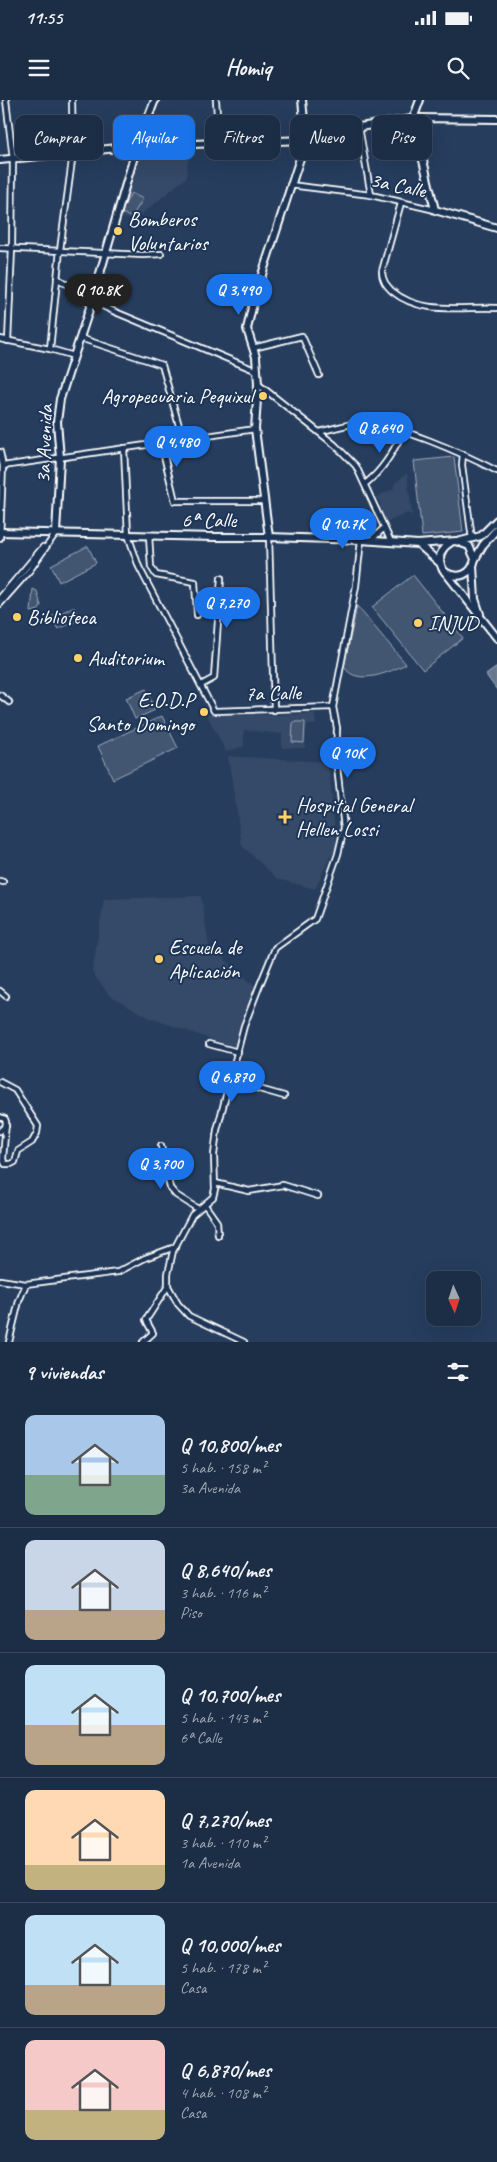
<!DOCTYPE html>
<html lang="es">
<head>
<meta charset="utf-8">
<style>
	body { margin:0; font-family:Caveat,sans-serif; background:#25364d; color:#f1f3f6; height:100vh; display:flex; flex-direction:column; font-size:19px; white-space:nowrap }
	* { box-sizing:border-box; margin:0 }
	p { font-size:16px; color:#a0a8b3 }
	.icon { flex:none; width:28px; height:28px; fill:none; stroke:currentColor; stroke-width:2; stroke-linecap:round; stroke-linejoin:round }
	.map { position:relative; height:1242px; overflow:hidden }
	.panel { display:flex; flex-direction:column; background:#1c2e46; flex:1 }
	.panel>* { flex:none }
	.guide { position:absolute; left:15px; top:15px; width:468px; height:45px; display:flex; gap:10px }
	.needle { width:32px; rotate:177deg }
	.fabs { position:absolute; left:426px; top:1171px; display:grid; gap:10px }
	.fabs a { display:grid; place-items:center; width:55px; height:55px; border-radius:10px; background:#1c2e46; box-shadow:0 5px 20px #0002,0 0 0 1px #3a4a5f; font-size:25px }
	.price { position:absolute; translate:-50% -42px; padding:0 11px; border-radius:18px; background:#1a73e8; color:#fff; font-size:16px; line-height:32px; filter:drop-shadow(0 1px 2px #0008) }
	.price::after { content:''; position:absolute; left:50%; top:30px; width:15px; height:11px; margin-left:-8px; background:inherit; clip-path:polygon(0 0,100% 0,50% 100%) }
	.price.selected { background:#222; color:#fff }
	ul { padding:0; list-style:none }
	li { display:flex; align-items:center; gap:15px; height:125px; padding:0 25px }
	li+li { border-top:1px solid #3a4a5f }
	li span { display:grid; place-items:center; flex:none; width:140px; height:100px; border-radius:10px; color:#555 }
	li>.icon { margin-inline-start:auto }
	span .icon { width:60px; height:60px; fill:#fffc; stroke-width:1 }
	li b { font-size:21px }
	h2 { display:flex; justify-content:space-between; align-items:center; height:60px; padding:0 25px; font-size:21px }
	.tag { padding:0 18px; border-radius:10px; background:#1c2e46; box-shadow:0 5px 20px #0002,0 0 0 1px #3a4a5f; font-size:18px; line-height:45px }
	.tag.selected { background:#1a73e8; color:#fff }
	.status { display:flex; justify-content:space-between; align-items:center; height:35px; padding:0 25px; background:#1c2e46; direction:ltr }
	.status svg { height:14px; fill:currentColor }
	header { display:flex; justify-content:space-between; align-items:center; height:65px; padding:0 25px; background:#1c2e46; font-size:22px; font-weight:800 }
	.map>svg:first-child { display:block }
	.built { fill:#344a68 }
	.green { fill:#425672; stroke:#a0aab8 }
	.water { fill:#67788e; stroke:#a4aebb }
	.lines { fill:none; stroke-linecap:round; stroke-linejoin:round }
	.street-casing { stroke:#fff; stroke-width:8 }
	.secondary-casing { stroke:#fff; stroke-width:10 }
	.street { stroke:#1d3557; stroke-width:4.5 }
	.secondary { stroke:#1d3557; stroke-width:6 }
	.poi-dot { fill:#ffd166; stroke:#1d3557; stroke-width:2 }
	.labels { text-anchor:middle; stroke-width:4; stroke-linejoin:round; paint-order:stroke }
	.street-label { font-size:21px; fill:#fff; stroke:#1d3557 }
	.poi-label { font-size:21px; fill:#fff; stroke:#1d3557; text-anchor:start }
</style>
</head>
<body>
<div class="status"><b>11:55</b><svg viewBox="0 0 49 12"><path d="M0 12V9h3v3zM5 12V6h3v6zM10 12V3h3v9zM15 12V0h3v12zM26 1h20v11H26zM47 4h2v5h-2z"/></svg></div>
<header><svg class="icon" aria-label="menu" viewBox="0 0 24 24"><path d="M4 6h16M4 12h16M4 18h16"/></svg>Homiq<svg class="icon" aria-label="search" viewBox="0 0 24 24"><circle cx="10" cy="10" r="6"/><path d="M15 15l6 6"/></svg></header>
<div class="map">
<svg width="497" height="1242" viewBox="0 0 497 1242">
	<rect width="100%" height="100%" fill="#263d5e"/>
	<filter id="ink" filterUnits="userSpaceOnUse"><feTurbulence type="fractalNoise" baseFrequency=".02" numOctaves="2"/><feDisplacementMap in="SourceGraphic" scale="10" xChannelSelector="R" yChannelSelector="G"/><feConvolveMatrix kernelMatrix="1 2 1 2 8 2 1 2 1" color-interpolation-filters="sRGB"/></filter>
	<g filter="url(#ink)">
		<!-- built -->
		<g class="built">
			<path d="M 188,53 L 187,77 L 135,120 L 118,117 L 139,54 Z"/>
			<path d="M 407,373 L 412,414 L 410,415 L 408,413 L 386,423 L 379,408 L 381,404 L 377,397 L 393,389 L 395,383 Z"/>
			<path d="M 215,613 L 277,615 L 315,613 L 316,625 L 307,625 L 305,648 L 282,648 L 282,634 L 244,630 L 244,646 L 226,652 L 207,615 Z"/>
			<path d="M 228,656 L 328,662 L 337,750 L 329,759 L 315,789 L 278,779 L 242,746 Z"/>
			<path d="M 201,796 L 209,846 L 255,886 L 242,918 L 235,948 L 150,918 L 109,895 L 92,872 L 104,799 Z"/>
		</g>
		<!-- green -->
		<g class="green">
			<path d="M 131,93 L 143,99 L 131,118 L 121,112 Z"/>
			<path d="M 454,357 L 463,432 L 422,436 L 414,361 Z"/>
			<path d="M 88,446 L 96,463 L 59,482 L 51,465 Z"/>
			<path d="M 413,475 L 463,538 L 423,570 L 372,507 Z"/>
			<path d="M 33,489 L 37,491 L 41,506 L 39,510 L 31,512 Z"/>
			<path d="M 357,506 L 406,564 C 390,572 357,587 344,567 Z"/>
			<path d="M 74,507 L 80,520 L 58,529 L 51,517 Z"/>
			<path d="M 146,589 L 155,610 L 135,619 L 126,598 Z"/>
			<path d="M 162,616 L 178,648 L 113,679 L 98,646 Z"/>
			<path d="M 293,622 L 305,622 L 304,643 L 292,642 Z"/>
		</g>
		<!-- water -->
		<path class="water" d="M 497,567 L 497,590 L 486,575 Z"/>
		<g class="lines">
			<defs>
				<g id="street">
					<path d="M 6,0 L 13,59 L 12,148 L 8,241"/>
					<path d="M 216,0 L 219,44"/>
					<path d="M 359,27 L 371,95"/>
					<path d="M 290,85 L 371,95 L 435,110"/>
					<path d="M 401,103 L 382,171 C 382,180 386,185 392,191 C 422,216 462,206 497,208"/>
					<path d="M 0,148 L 143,155 L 161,154"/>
					<path d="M 57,178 L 92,201 L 113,211 L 257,271"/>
					<path d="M 80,238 L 162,265 L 183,340"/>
					<path d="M 0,239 L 50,249 L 74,256"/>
					<path d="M 253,248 L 302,236 L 319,275"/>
					<path d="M 50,249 L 60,150 L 73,53 L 72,0"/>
					<path d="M 258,284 L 335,345 L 356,366 L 391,442"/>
					<path d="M 319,332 C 332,329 347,324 360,323 C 392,321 468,356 497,371"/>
					<path d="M 161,343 L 175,401 L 264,401"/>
					<path d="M 124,348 L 128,435 L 139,467 L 214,611 L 333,607"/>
					<path d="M 0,352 L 3,366 L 0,438"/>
					<path d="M 463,354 L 462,365 L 472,439"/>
					<path d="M 3,366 L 255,329"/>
					<path d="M 365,384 C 383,370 393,352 403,332"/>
					<path d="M 149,436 L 151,467 L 156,475 L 195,482 L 197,515"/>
					<path d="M 269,437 L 274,610"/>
					<path d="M 370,441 L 384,428"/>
					<path d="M 0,498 L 43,447"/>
					<path d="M 0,504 L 30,470 L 56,433"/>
					<path d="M 201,585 L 214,578 L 221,478"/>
					<path d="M 0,595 L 9,602"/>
					<path d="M 0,781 L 3,782"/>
					<path d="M 0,891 L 6,896"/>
					<path d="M 209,944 L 238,952"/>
					<path d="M 0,982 L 15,990 L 38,1026 L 37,1033 L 32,1042 L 18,1051 L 15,1062 L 11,1064 L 5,1064 L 3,1059 L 6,1022 L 5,1019 L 0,1017"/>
					<path d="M 227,988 L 252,987 L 284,996"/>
					<path d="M 0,1031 L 6,1026"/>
					<path d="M 161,1046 L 170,1088 L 176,1095 L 198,1109"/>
					<path d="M 215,1083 L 249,1091 L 283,1085 L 318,1096"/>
					<path d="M 205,1105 L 217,1122 L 218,1135"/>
					<path d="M 0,1180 L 26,1184"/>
					<path d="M 9,1242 L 19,1201 L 26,1184 L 118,1172 L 145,1158 L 175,1147"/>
					<path d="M 143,1242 L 153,1233 L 146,1220 L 168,1186"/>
					<path d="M 244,1242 L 189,1216 L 178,1204 L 168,1186 L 168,1174 L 173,1151 L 192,1115 L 213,1097 L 215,1089 L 214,1055 L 217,1030 L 244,926 L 259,887 L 275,848 L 315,819 L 338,754 L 344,728 L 336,658 L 337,628 L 333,607 L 356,486 L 361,440"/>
				</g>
				<g id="secondary">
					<path d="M 420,0 L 413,19 L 435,110 L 497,128"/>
					<path d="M 0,60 L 137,46 L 306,40 L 359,27 L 419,18 L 497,19"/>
					<path d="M 0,432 L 215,437 L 269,437 L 361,440 L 418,444 L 456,441 L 469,446 L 475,459 C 472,475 458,480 445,472"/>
					<path d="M 56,433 L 60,358 L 57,322 L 60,299 L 92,201 L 137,46 L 155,0"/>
					<path d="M 269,437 L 255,329 L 258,284 L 256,257 L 247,229 L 254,199 L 306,40 L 302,0"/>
					<path d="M 461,441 L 481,436 L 497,420"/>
					<path d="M 450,443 C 440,449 438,458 442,468 L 497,538"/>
					<path d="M 418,444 L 440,463"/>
					<path d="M 475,459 L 483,445 L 497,429"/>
					<path d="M 473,466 L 475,499 L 480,514"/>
				</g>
			</defs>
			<!-- street casing -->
			<use href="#street" class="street-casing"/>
			<!-- secondary casing -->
			<use href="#secondary" class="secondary-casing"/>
			<!-- street -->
			<use href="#street" class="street"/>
			<!-- secondary -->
			<use href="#secondary" class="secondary"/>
		</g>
	</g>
	<!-- markers -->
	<g class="poi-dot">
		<circle cx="118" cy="131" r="5"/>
		<circle cx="263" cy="296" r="5"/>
		<circle cx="17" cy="517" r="5"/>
		<circle cx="418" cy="523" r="5"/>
		<circle cx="78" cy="558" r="5"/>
		<circle cx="204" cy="612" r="5"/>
		<path d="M282.5 709.5h5v5h5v5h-5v5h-5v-5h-5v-5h5z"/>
		<circle cx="159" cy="859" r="5"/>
	</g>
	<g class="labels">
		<!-- street labels -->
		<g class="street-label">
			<text transform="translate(398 85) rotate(12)" y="7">3a Calle</text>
			<text transform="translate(44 344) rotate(-88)" y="7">3a Avenida</text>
			<text x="209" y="427">6ª Calle</text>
			<text transform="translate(273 593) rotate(-1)" y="7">7a Calle</text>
		</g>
		<!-- poi labels -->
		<g class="poi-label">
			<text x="128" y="126">Bomberos<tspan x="128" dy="24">Voluntarios</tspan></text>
			<text x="253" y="303" text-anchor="end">Agropecuaria Pequixul</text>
			<text x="27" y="524">Biblioteca</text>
			<text x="428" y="530">INJUD</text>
			<text x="88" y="565">Auditorium</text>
			<text x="194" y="607" text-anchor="end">E.O.D.P<tspan x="194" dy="24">Santo Domingo</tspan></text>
			<text x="296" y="712">Hospital General<tspan x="296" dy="24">Hellen Lossi</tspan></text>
			<text x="169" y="854">Escuela de<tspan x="169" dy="24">Aplicación</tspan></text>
		</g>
	</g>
</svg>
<div class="fabs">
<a><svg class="needle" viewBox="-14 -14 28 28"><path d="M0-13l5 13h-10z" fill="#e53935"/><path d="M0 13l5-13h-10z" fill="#a0a8b3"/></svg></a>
</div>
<b class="price selected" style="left:98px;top:216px">Q 10.8K</b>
<b class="price" style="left:239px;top:216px">Q 3,490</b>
<b class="price" style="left:380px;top:354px">Q 8,640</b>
<b class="price" style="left:177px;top:368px">Q 4,480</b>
<b class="price" style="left:343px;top:450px">Q 10.7K</b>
<b class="price" style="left:227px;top:529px">Q 7,270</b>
<b class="price" style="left:348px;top:679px">Q 10K</b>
<b class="price" style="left:232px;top:1003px">Q 6,870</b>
<b class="price" style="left:161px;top:1090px">Q 3,700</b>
<div class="guide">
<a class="tag">Comprar</a>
<a class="tag selected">Alquilar</a>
<a class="tag">Filtros</a>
<a class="tag">Nuevo</a>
<a class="tag">Piso</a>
</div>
</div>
<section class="panel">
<h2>9 viviendas<svg class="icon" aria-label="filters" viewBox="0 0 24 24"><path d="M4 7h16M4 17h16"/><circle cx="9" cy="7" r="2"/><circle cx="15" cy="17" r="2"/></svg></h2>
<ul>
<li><span style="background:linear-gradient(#a9c7e8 60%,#7fa58c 0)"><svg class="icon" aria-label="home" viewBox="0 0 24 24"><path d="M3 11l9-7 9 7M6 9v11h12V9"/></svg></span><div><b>Q 10,800/mes</b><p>5 hab. · 158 m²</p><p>3a Avenida</p></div></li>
<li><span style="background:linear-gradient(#c9d6e8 70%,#b9a48a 0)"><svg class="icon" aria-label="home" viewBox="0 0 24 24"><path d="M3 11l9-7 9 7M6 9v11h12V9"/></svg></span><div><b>Q 8,640/mes</b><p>3 hab. · 116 m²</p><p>Piso</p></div></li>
<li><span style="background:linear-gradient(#bfe0f5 60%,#b9a48a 0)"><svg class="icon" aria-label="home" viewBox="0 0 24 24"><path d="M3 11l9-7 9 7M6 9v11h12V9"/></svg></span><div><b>Q 10,700/mes</b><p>5 hab. · 143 m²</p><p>6ª Calle</p></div></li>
<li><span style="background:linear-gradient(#ffd9b3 75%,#c2b280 0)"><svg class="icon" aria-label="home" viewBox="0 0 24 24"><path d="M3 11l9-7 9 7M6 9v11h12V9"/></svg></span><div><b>Q 7,270/mes</b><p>3 hab. · 110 m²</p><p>1a Avenida</p></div></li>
<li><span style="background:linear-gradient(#bfe0f5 70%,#b9a48a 0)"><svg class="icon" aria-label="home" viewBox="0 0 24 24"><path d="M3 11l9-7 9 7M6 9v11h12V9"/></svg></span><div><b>Q 10,000/mes</b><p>5 hab. · 178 m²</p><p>Casa</p></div></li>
<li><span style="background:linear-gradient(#f6c9c9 70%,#c2b280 0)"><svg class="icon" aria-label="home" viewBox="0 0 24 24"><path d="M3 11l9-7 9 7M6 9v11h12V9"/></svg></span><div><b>Q 6,870/mes</b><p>4 hab. · 108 m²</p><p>Casa</p></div></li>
</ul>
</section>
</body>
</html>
